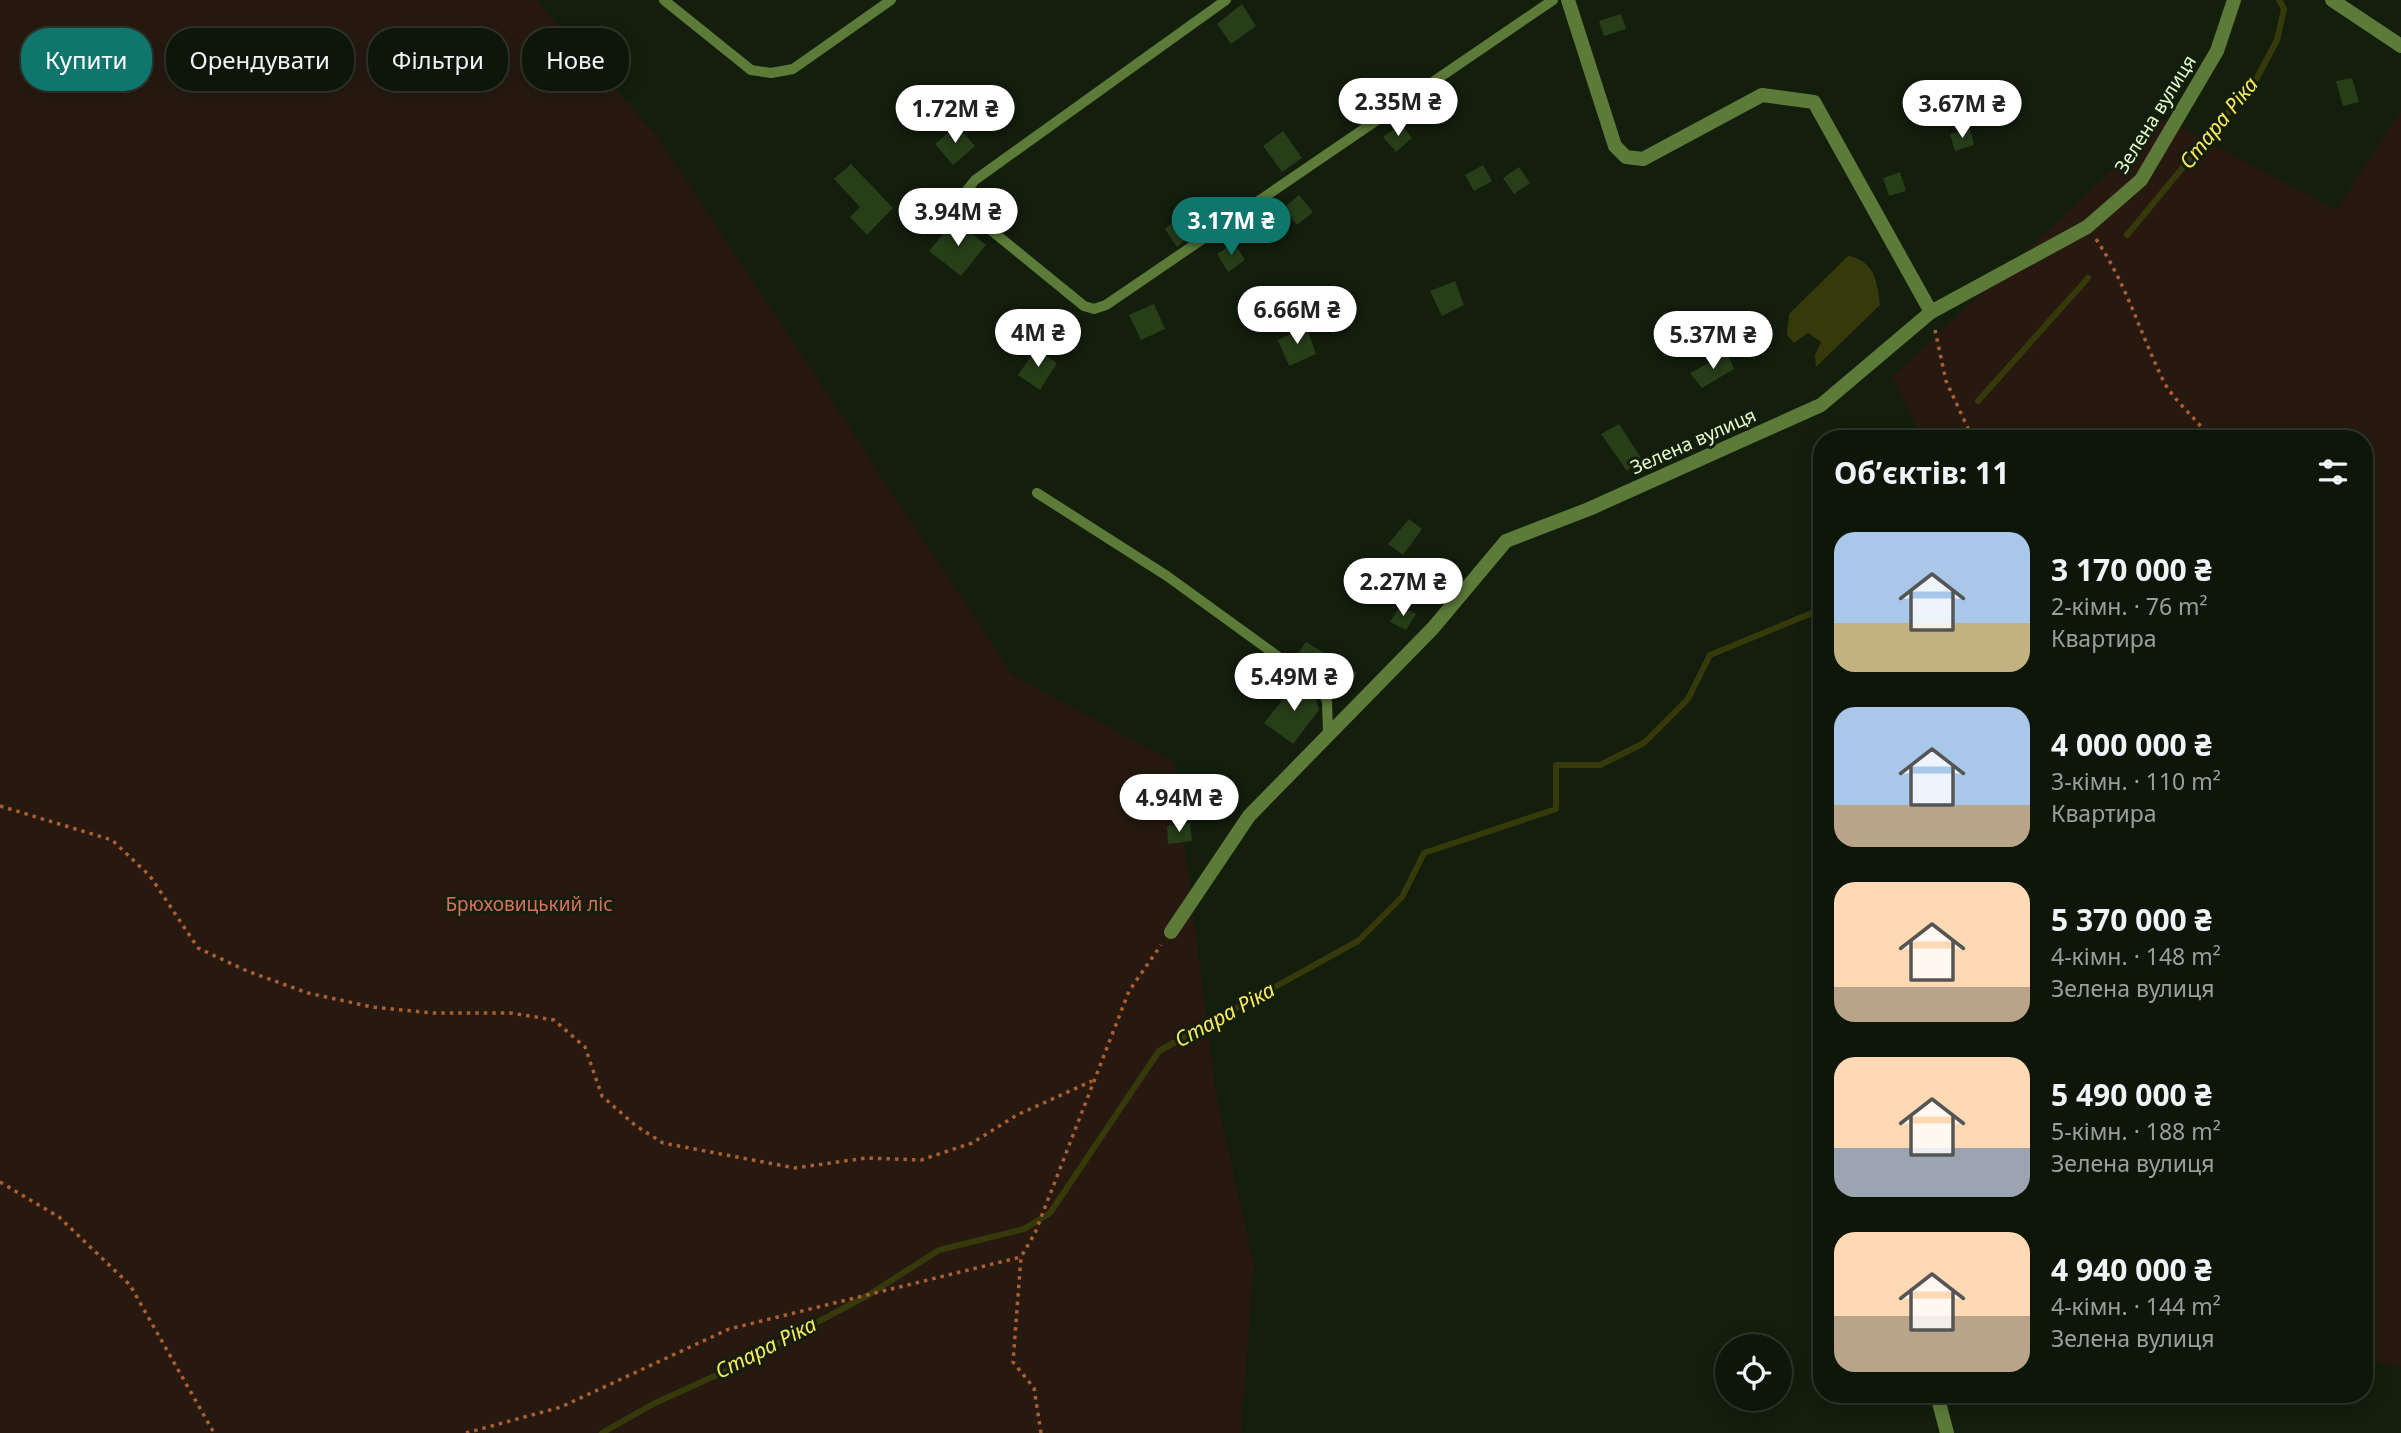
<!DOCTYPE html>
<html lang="uk">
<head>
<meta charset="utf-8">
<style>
	body { margin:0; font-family:"Noto Sans",sans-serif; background:#1c2318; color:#f1f3f6; height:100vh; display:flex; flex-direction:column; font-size:26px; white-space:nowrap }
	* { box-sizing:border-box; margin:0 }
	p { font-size:23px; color:#9b9f9c }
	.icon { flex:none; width:38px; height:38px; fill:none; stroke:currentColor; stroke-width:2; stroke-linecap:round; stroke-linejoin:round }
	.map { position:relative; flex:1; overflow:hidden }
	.details { position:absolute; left:1813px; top:430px; width:560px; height:973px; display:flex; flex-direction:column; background:#0e160a; border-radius:28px; box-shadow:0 4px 18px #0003,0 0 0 2px #2e352b }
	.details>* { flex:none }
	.hud { position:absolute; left:21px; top:28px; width:665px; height:63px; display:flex; gap:14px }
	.fabs { position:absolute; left:1715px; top:1334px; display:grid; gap:14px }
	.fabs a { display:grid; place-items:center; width:77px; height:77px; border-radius:50%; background:#0e160a; box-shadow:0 4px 18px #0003,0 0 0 2px #2e352b; font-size:35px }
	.price { position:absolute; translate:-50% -60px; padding:0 16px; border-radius:24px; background:#fff; color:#222; font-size:23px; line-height:46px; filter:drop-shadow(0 2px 4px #0008) }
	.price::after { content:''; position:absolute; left:50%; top:42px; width:21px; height:16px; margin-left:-10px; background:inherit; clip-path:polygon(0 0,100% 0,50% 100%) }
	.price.on { background:#0f766e; color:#fff }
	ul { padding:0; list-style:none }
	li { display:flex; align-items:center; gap:21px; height:175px; padding:0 21px }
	li span { display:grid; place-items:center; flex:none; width:196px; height:140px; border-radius:21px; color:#555 }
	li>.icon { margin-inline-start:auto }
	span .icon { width:84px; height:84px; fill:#fffc; stroke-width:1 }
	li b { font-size:30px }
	h2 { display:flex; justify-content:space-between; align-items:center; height:84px; padding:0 21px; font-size:30px }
	.chip { padding:0 24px; border-radius:28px; background:#0e160a; box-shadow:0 4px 18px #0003,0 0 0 2px #2e352b; font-size:24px; line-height:63px }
	.chip.on { background:#0f766e; color:#fff }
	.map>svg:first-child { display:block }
	.green { fill:#271910 }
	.water { fill:#36390a }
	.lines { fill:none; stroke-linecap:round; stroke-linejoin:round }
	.stream { stroke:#36390a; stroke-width:6 }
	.building { fill:#273e19 }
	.path { stroke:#ac5e31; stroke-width:3.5; stroke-dasharray:3.5 5; stroke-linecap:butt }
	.lane { stroke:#5c7b39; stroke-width:10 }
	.street { stroke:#5c7b39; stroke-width:14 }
	.labels { text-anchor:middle; stroke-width:6; stroke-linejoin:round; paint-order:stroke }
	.street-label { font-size:19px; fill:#e2fdcb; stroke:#131e0d }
	.park-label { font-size:19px; fill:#da715a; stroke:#131e0d }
	.water-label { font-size:21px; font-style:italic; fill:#fae95c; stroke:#131e0d }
</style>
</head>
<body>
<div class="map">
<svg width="2401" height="1433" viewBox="0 0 2401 1433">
	<rect width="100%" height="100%" fill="#131e0d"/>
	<!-- green -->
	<g class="green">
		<path d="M 0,0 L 536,0 L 655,133 L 1013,675 L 1174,762 L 1216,1093 L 1254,1265 L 1241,1433 L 0,1433 Z"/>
		<path d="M 2401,110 L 2401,1367 L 2364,1360 L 2364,439 L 1923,439 L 1892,377 L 2166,119 L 2336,210 Z"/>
	</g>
	<!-- water -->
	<path class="water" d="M 1848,256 C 1875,261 1877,281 1880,305 L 1816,367 L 1815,355 L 1821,342 L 1808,333 L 1794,343 L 1787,335 L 1789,314 Z"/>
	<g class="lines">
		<!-- stream -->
		<g class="stream">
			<path d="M 2127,235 L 2257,78 L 2277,40 L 2284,9 L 2279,0"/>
			<path d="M 1978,401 L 2088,278"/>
			<path d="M 1951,439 L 1954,431"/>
			<path d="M 602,1433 L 653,1404 L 730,1369 L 870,1294 L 939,1250 L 1024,1229 L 1050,1213 L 1159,1051 L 1358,941 L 1402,897 L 1424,853 L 1556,809 L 1556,765 L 1600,765 L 1644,743 L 1688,699 L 1710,655 L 1822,609"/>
		</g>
	</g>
	<!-- building -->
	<g class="building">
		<path d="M 1242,4 L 1256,26 L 1231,44 L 1217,24 Z"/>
		<path d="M 1621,14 L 1626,29 L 1604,36 L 1599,21 Z"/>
		<path d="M 2352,78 L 2359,102 L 2343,106 L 2336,81 Z"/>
		<path d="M 1401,124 L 1412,138 L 1396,152 L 1383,137 Z"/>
		<path d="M 957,125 L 975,146 L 953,165 L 935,144 Z"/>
		<path d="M 1970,129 L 1974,145 L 1955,151 L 1950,134 Z"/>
		<path d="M 1283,131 L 1302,158 L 1282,172 L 1263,146 Z"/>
		<path d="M 851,164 L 893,208 L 867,235 L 850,217 L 860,207 L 834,179 Z"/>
		<path d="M 1483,165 L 1492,181 L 1474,191 L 1465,175 Z"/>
		<path d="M 1519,167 L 1530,183 L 1514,194 L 1503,178 Z"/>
		<path d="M 1900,172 L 1906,191 L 1889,196 L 1883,178 Z"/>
		<path d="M 1299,195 L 1313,212 L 1297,225 L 1284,208 Z"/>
		<path d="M 1178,217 L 1191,235 L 1177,247 L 1165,229 Z"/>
		<path d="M 955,220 L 986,245 L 961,276 L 929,251 Z"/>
		<path d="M 1234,243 L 1245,260 L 1228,272 L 1217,254 Z"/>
		<path d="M 1455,281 L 1464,305 L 1442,316 L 1430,291 Z"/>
		<path d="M 1154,304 L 1165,329 L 1141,340 L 1129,315 Z"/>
		<path d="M 1306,326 L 1316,354 L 1289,366 L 1278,340 Z"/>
		<path d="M 1036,349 L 1057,363 L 1040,390 L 1018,375 Z"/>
		<path d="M 1727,353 L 1734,369 L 1702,388 L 1690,373 Z"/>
		<path d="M 1619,424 L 1641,458 L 1627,471 L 1601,434 Z"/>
		<path d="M 1409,519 L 1422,529 L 1403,555 L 1388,544 Z"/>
		<path d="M 1364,565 L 1385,580 L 1373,595 L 1351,580 Z"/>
		<path d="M 1400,606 L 1416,614 L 1406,630 L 1390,622 Z"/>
		<path d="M 1306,642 L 1357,673 L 1343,695 L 1335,690 L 1332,694 L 1325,681 L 1294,658 Z"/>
		<path d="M 1298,681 L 1314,692 L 1319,710 L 1293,744 L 1264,723 Z"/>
		<path d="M 1190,823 L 1192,841 L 1168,844 L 1167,826 Z"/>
	</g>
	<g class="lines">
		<!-- path -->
		<g class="path">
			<path d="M 2096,239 C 2128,287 2139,331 2163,380 C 2174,402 2197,418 2210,439"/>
			<path d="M 1935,330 L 1946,381 L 1973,439"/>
			<path d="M 0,806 L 112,840 L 150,876 L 198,948 L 247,971 L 308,993 L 372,1007 L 433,1013 L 511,1013 L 554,1020 L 585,1047 L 602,1096 L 636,1126 L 663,1143 L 795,1168 L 866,1158 L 921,1160 L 972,1143 L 1017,1115 L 1092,1081"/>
			<path d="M 0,1182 L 59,1217 L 130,1285 L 214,1433"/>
			<path d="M 466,1433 L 561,1407 L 729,1329 L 1021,1257"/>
			<path d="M 1041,1433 L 1034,1388 L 1013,1362 L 1021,1257 L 1035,1233 L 1129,991 L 1161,945"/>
		</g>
		<!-- lane -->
		<g class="lane">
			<path d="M 664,0 L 751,70 L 771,73 L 793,69 L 891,0"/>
			<path d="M 1226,0 L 975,180 L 963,195 L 965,209 L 1084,306 L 1094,309 L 1106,305 L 1553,0"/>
			<path d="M 1037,493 L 1167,576 L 1320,687 L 1327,701 L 1328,733"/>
		</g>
		<!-- street -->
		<g class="street">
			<path d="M 1568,0 L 1615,146 L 1626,157 L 1643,159 L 1762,95 L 1814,102 L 1931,312"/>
			<path d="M 2332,0 L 2401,46"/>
			<path d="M 1171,932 L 1249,816 L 1433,628 L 1506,541 L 1589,509 L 1821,405 L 1931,312 L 2087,227 L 2141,180 L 2217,51 L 2234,0"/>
			<path d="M 1937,1395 L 1947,1433"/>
		</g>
	</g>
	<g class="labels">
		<!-- street labels -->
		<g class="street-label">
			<text transform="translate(2155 114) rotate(-58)" y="7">Зелена вулиця</text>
			<text transform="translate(1693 441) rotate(-24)" y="7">Зелена вулиця</text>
		</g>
		<!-- park labels -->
		<g class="park-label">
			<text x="529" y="911">Брюховицький ліс</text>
		</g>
		<!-- water labels -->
		<g class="water-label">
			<text transform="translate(2219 123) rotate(-51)" y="7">Стара Ріка</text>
			<text transform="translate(1225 1015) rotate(-29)" y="7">Стара Ріка</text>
			<text transform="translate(766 1348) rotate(-27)" y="7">Стара Ріка</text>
		</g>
	</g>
</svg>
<div class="fabs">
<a><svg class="icon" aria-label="locate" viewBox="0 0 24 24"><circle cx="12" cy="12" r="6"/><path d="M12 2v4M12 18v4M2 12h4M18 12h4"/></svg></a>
</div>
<b class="price" style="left:1398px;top:138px">2.35M ₴</b>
<b class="price" style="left:1962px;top:140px">3.67M ₴</b>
<b class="price" style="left:955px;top:145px">1.72M ₴</b>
<b class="price" style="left:958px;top:248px">3.94M ₴</b>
<b class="price on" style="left:1231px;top:257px">3.17M ₴</b>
<b class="price" style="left:1297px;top:346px">6.66M ₴</b>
<b class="price" style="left:1038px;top:369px">4M ₴</b>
<b class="price" style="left:1713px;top:371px">5.37M ₴</b>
<b class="price" style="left:1403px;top:618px">2.27M ₴</b>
<b class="price" style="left:1294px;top:713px">5.49M ₴</b>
<b class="price" style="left:1179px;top:834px">4.94M ₴</b>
<div class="hud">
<a class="chip on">Купити</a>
<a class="chip">Орендувати</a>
<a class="chip">Фільтри</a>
<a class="chip">Нове</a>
</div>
<section class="details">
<h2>Об’єктів: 11<svg class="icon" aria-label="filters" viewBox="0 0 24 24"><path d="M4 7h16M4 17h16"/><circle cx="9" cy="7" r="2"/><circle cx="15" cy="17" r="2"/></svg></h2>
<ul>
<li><span style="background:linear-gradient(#a9c7e8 65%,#c2b280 0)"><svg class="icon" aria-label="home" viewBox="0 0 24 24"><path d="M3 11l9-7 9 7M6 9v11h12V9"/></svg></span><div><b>3 170 000 ₴</b><p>2-кімн. · 76 m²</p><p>Квартира</p></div></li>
<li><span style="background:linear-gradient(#a9c7e8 70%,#b9a48a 0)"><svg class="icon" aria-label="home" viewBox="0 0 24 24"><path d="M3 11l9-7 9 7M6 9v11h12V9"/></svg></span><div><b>4 000 000 ₴</b><p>3-кімн. · 110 m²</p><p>Квартира</p></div></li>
<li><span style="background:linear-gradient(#ffd9b3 75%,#b9a48a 0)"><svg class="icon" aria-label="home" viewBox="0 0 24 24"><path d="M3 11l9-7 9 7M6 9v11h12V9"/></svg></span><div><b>5 370 000 ₴</b><p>4-кімн. · 148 m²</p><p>Зелена вулиця</p></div></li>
<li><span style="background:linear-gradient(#ffd9b3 65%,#9aa5b1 0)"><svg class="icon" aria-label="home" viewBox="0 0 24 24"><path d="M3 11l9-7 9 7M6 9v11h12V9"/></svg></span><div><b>5 490 000 ₴</b><p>5-кімн. · 188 m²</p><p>Зелена вулиця</p></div></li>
<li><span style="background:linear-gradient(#ffd9b3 60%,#b9a48a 0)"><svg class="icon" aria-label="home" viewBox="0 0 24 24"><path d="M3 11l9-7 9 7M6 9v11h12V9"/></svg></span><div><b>4 940 000 ₴</b><p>4-кімн. · 144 m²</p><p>Зелена вулиця</p></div></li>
</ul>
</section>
</div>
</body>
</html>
